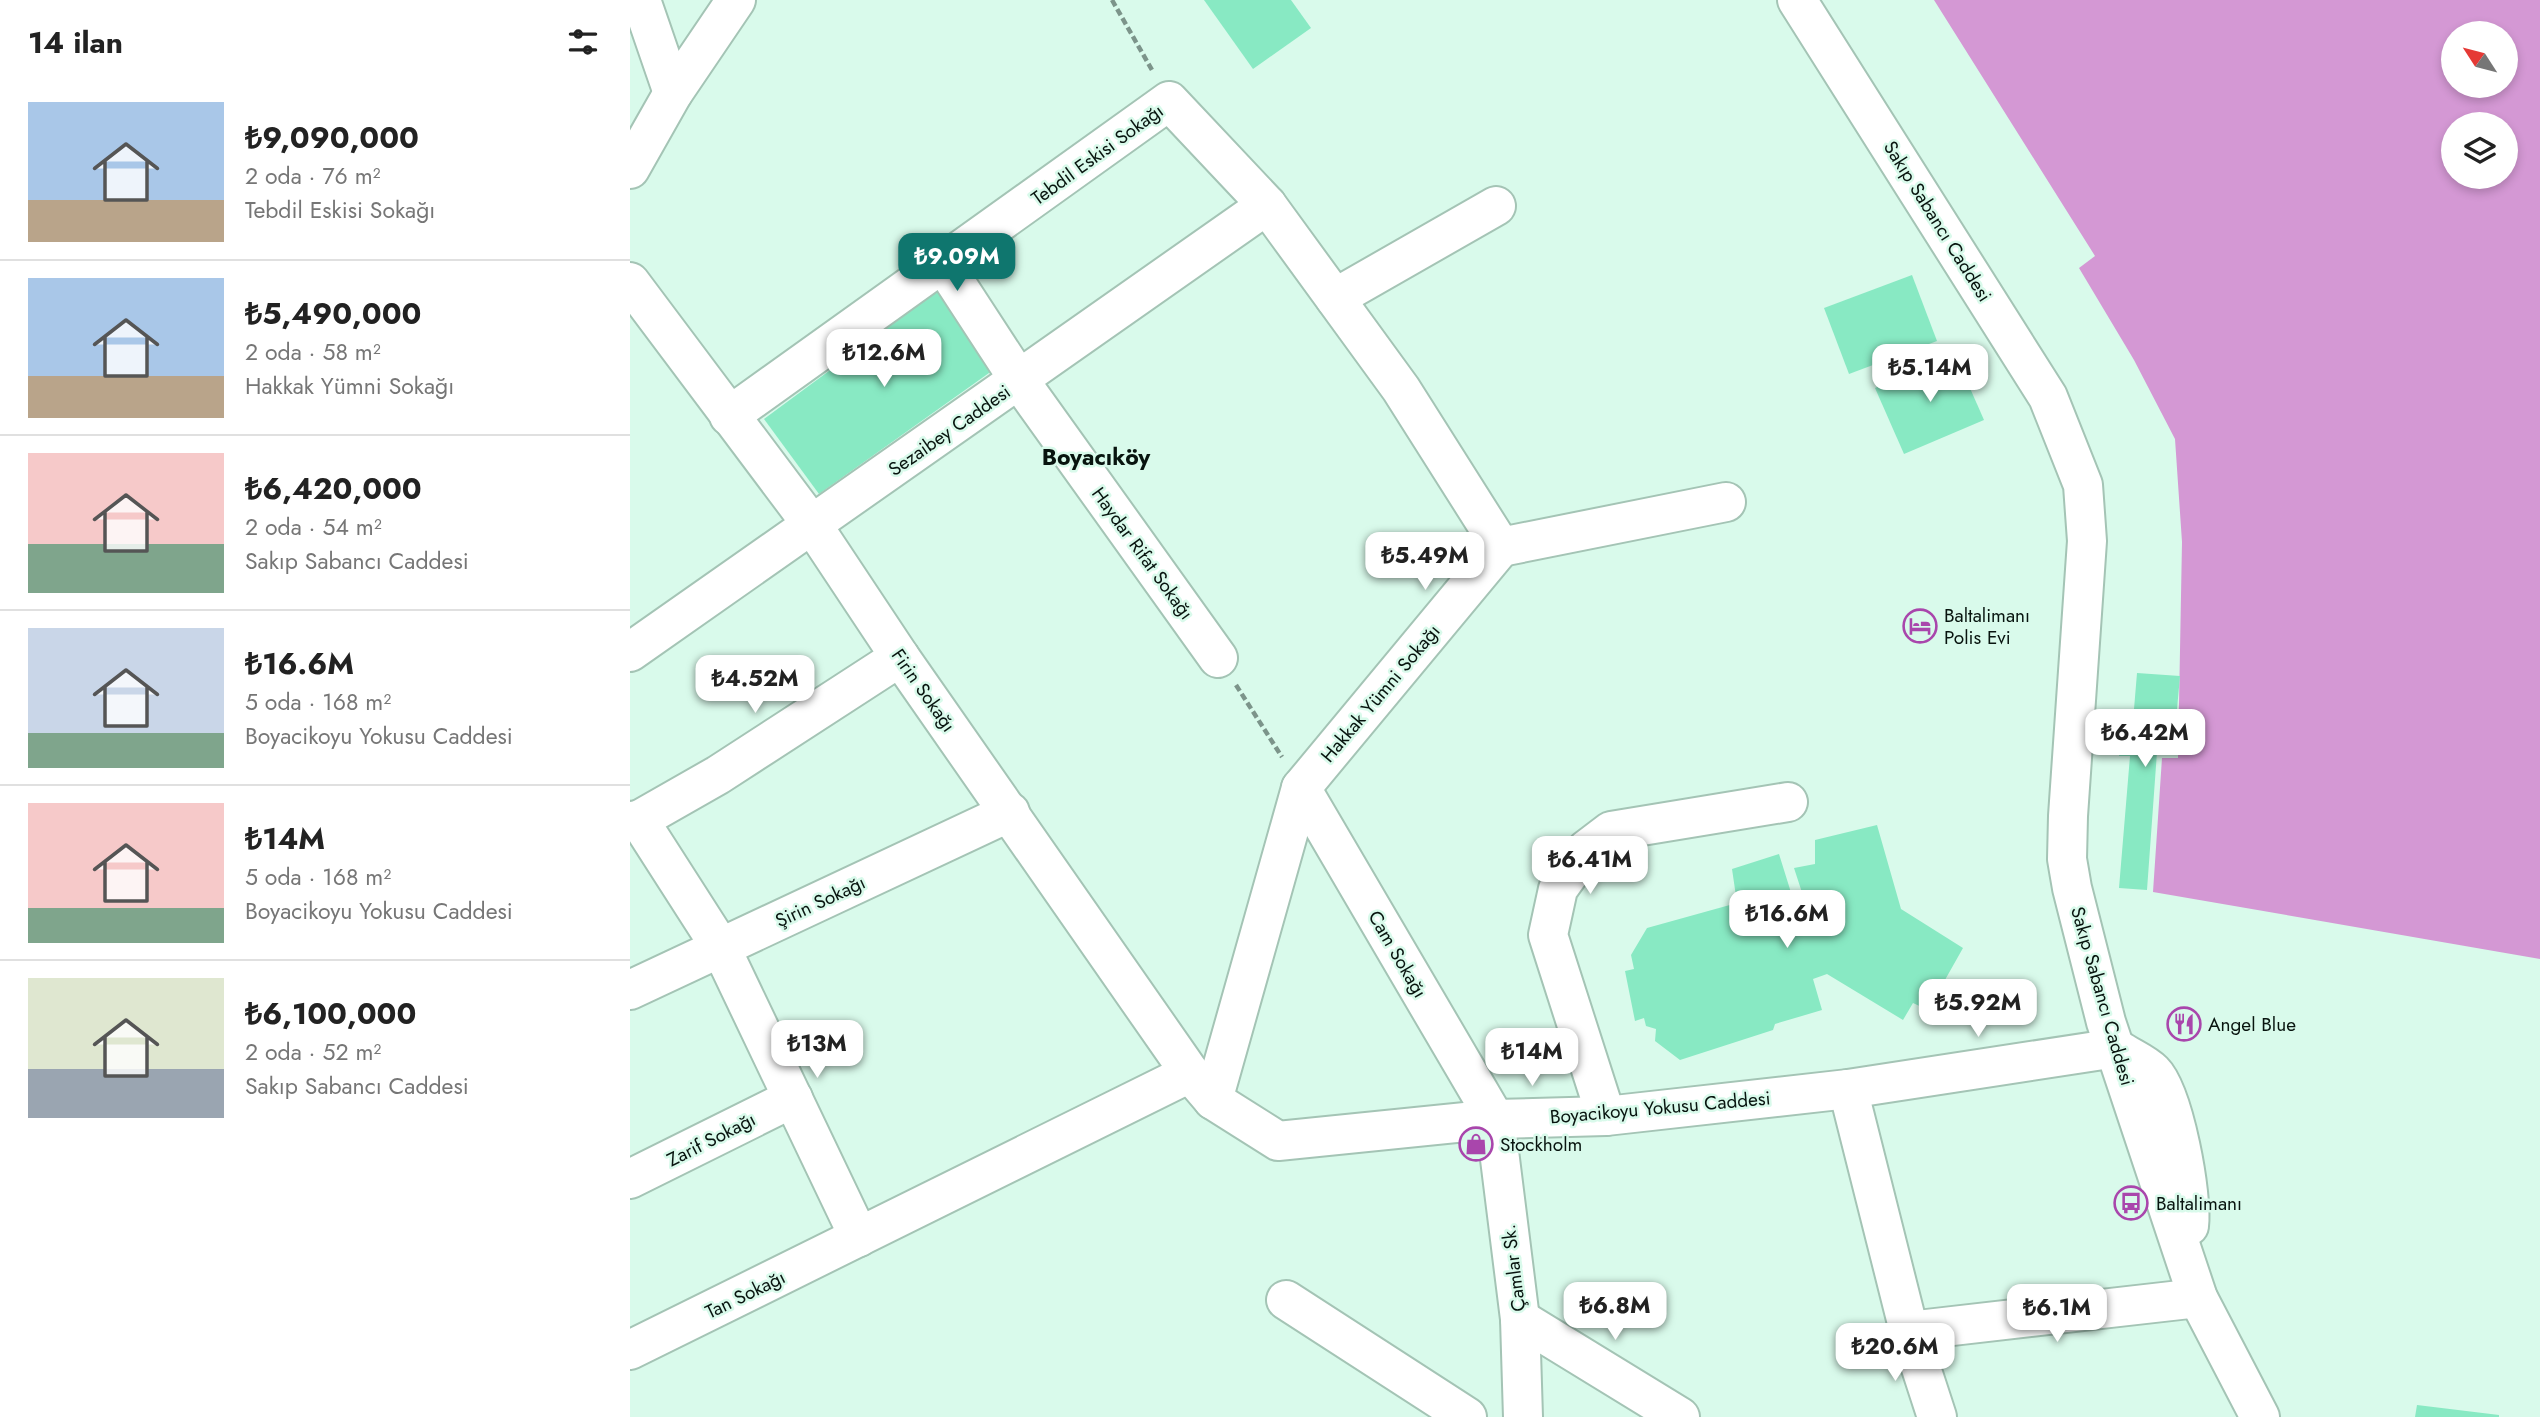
<!DOCTYPE html>
<html lang="tr">
<head>
<meta charset="utf-8">
<style>
	body { margin:0; font-family:Jost,sans-serif; background:#f2f2f2; color:#222; height:100vh; display:flex; flex-direction:column; font-size:26px; white-space:nowrap }
	* { box-sizing:border-box; margin:0 }
	p { font-size:23px; color:#767676 }
	.icon { flex:none; width:38px; height:38px; fill:none; stroke:currentColor; stroke-width:2; stroke-linecap:round; stroke-linejoin:round }
	.map { position:relative; flex:1; overflow:hidden }
	.details { display:flex; flex-direction:column; background:#fff; width:630px }
	.details>* { flex:none }
	.needle { width:46px; rotate:306deg }
	.fabs { position:absolute; left:1811px; top:21px; display:grid; gap:14px }
	.fabs a { display:grid; place-items:center; width:77px; height:77px; border-radius:50%; background:#fff; box-shadow:0 4px 10px #0003; font-size:35px }
	.price { position:absolute; translate:-50% -60px; padding:0 16px; border-radius:14px; background:#fff; color:#222; font-size:23px; line-height:46px; filter:drop-shadow(0 2px 4px #0008) }
	.price::after { content:''; position:absolute; left:50%; top:42px; width:21px; height:16px; margin-left:-10px; background:inherit; clip-path:polygon(0 0,100% 0,50% 100%) }
	.price.active { background:#0f766e; color:#fff }
	ul { padding:0; list-style:none }
	li { display:flex; align-items:center; gap:21px; height:175px; padding:0 28px }
	li+li { border-top:2px solid #e0e0e0 }
	li span { display:grid; place-items:center; flex:none; width:196px; height:140px; border-radius:0px; color:#555 }
	li>.icon { margin-inline-start:auto }
	span .icon { width:84px; height:84px; fill:#fffc; stroke-width:1 }
	li b { font-size:30px }
	h2 { display:flex; justify-content:space-between; align-items:center; height:84px; padding:0 28px; font-size:30px }
	main { display:flex; flex:1; min-height:0 }
	.map>svg:first-child { display:block }
	.water { fill:#d498d4; fill-rule:evenodd }
	.building { fill:#88e9c3 }
	.lines { fill:none; stroke-linecap:round; stroke-linejoin:round }
	.minor-casing { stroke:#a4c4b5; stroke-width:42 }
	.major-casing { stroke:#a4c4b5; stroke-width:42 }
	.path { stroke:#7c948a; stroke-width:4.5; stroke-dasharray:7 3.5; stroke-linecap:butt }
	.minor { stroke:#fff; stroke-width:38 }
	.major { stroke:#fff; stroke-width:38 }
	.labels { text-anchor:middle; stroke-width:5; stroke-linejoin:round; paint-order:stroke }
	.street-label { font-size:19px; fill:#08140f; stroke:#d9faeb }
	.poi-label { font-size:19px; fill:#08140f; stroke:#d9faeb; text-anchor:start }
	.quarter-label { font-size:23px; font-weight:bold; fill:#08140f; stroke:#d9faeb }
</style>
</head>
<body>
<main>
<section class="details">
<h2>14 ilan<svg class="icon" aria-label="filters" viewBox="0 0 24 24"><path d="M4 7h16M4 17h16"/><circle cx="9" cy="7" r="2"/><circle cx="15" cy="17" r="2"/></svg></h2>
<ul>
<li><span style="background:linear-gradient(#a9c7e8 70%,#b9a48a 0)"><svg class="icon" aria-label="home" viewBox="0 0 24 24"><path d="M3 11l9-7 9 7M6 9v11h12V9"/></svg></span><div><b>₺9,090,000</b><p>2 oda · 76 m²</p><p>Tebdil Eskisi Sokağı</p></div></li>
<li><span style="background:linear-gradient(#a9c7e8 70%,#b9a48a 0)"><svg class="icon" aria-label="home" viewBox="0 0 24 24"><path d="M3 11l9-7 9 7M6 9v11h12V9"/></svg></span><div><b>₺5,490,000</b><p>2 oda · 58 m²</p><p>Hakkak Yümni Sokağı</p></div></li>
<li><span style="background:linear-gradient(#f6c9c9 65%,#7fa58c 0)"><svg class="icon" aria-label="home" viewBox="0 0 24 24"><path d="M3 11l9-7 9 7M6 9v11h12V9"/></svg></span><div><b>₺6,420,000</b><p>2 oda · 54 m²</p><p>Sakıp Sabancı Caddesi</p></div></li>
<li><span style="background:linear-gradient(#c9d6e8 75%,#7fa58c 0)"><svg class="icon" aria-label="home" viewBox="0 0 24 24"><path d="M3 11l9-7 9 7M6 9v11h12V9"/></svg></span><div><b>₺16.6M</b><p>5 oda · 168 m²</p><p>Boyacikoyu Yokusu Caddesi</p></div></li>
<li><span style="background:linear-gradient(#f6c9c9 75%,#7fa58c 0)"><svg class="icon" aria-label="home" viewBox="0 0 24 24"><path d="M3 11l9-7 9 7M6 9v11h12V9"/></svg></span><div><b>₺14M</b><p>5 oda · 168 m²</p><p>Boyacikoyu Yokusu Caddesi</p></div></li>
<li><span style="background:linear-gradient(#dfe7d0 65%,#9aa5b1 0)"><svg class="icon" aria-label="home" viewBox="0 0 24 24"><path d="M3 11l9-7 9 7M6 9v11h12V9"/></svg></span><div><b>₺6,100,000</b><p>2 oda · 52 m²</p><p>Sakıp Sabancı Caddesi</p></div></li>
</ul>
</section>
<div class="map">
<svg width="1910" height="1417" viewBox="0 0 1910 1417">
	<rect width="100%" height="100%" fill="#d9faeb"/>
	<!-- water -->
	<path class="water" d="M 1304,0 L 1910,0 L 1910,959 L 1523,892 L 1532,758 L 1548,758 L 1552,542 L 1545,439 L 1504,360 L 1449,268 L 1465,256 ZM 1824,33 L 1876,33 L 1876,86 L 1824,86 ZM 1824,124 L 1876,124 L 1876,177 L 1824,177 Z"/>
	<!-- building -->
	<g class="building">
		<path d="M 574,0 L 661,0 L 681,28 L 623,69 Z"/>
		<path d="M 1282,275 L 1307,341 L 1219,374 L 1194,308 Z"/>
		<path d="M 318,283 L 373,363 L 189,494 L 134,419 Z"/>
		<path d="M 1325,354 L 1354,420 L 1274,454 L 1245,388 Z"/>
		<path d="M 1507,673 L 1550,676 L 1543,753 L 1527,752 L 1517,890 L 1489,888 L 1500,756 L 1489,756 L 1492,720 L 1503,721 Z"/>
		<path d="M 1247,825 L 1271,909 L 1333,948 L 1298,1010 L 1283,1003 L 1273,1020 L 1197,974 L 1183,979 L 1192,1010 L 1145,1024 L 1143,1030 L 1050,1060 L 1025,1041 L 1026,1029 L 1016,1026 L 1014,1018 L 1005,1021 L 995,971 L 1004,969 L 1001,955 L 1017,928 L 1107,903 L 1102,869 L 1149,854 L 1168,915 L 1179,914 L 1164,868 L 1185,864 L 1185,840 Z"/>
		<path d="M 1787,1405 L 1869,1415 L 1869,1417 L 1785,1417 Z"/>
	</g>
	<g class="lines">
		<defs>
			<g id="minor">
				<path d="M 11,0 L 43,93"/>
				<path d="M 0,169 L 43,93 L 106,0"/>
				<path d="M 314,265 L 389,380 L 588,658"/>
				<path d="M 0,282 L 183,526 L 270,657 L 560,1073 L 583,1100 L 648,1141 L 865,1119 L 976,1116 L 1218,1089 L 1486,1048"/>
				<path d="M 705,298 L 866,206"/>
				<path d="M 99,416 L 539,101 L 637,205 L 771,389 L 871,547 L 671,788 L 583,1100"/>
				<path d="M 871,547 L 1096,502"/>
				<path d="M 0,652 L 637,205"/>
				<path d="M 671,788 L 865,1119 L 890,1319 L 893,1417"/>
				<path d="M 9,820 L 88,775 L 270,657"/>
				<path d="M 0,821 L 9,820 L 91,948 L 229,1237"/>
				<path d="M 0,990 L 380,812"/>
				<path d="M 1218,1089 L 1279,1331 L 1307,1417"/>
				<path d="M 976,1116 L 918,935 L 928,889 L 956,850 L 981,831 L 1158,802"/>
				<path d="M 0,1179 L 163,1098"/>
				<path d="M 656,1300 L 837,1417"/>
				<path d="M 890,1319 L 1050,1417"/>
				<path d="M 1279,1331 L 1568,1298"/>
				<path d="M 0,1350 L 560,1073"/>
			</g>
			<g id="major">
				<path d="M 1167,0 L 1418,397 L 1453,485 L 1457,541 L 1438,816 L 1437,859 L 1442,888 L 1476,1022 L 1568,1298 L 1630,1417"/>
				<path d="M 1486,1048 C 1498,1057 1513,1062 1523,1072 C 1544,1093 1563,1196 1559,1226"/>
			</g>
		</defs>
		<!-- minor casing -->
		<use href="#minor" class="minor-casing"/>
		<!-- major casing -->
		<use href="#major" class="major-casing"/>
		<!-- path -->
		<g class="path">
			<path d="M 482,0 L 522,70"/>
			<path d="M 606,685 L 652,757"/>
		</g>
		<!-- minor -->
		<use href="#minor" class="minor"/>
		<!-- major -->
		<use href="#major" class="major"/>
	</g>
	<!-- icons -->
	<defs>
		<symbol id="hotel-ring" viewBox="-11 -11 22 22"><circle r="9.5" fill="#d9faeb" stroke="#a946ac" stroke-width="1.5"/><path d="M-6-4.5h1.5V1H6V5H4.5V3h-9V5H-6ZM-4 0a1.8 1.8 0 1 1 3.6 0ZM.5 0V-2.5h3Q6-2.5 6 0Z" fill="#a946ac"/></symbol>
		<symbol id="restaurant-ring" viewBox="-11 -11 22 22"><circle r="9.5" fill="#d9faeb" stroke="#a946ac" stroke-width="1.5"/><path d="M-5-6h1v4h1v-4h1v4h1v-4h1v5L-1.5 .5V6h-2V.5L-5-1ZM5-6V6H3V1.5H1.5Q1.5-4 5-6Z" fill="#a946ac"/></symbol>
		<symbol id="shop-ring" viewBox="-11 -11 22 22"><circle r="9.5" fill="#d9faeb" stroke="#a946ac" stroke-width="1.5"/><path d="M-5-2.5h2.3a2.7 3.5 0 0 1 5.4 0H5L5.5 6h-11ZM-1.5-2.5h3a1.5 2.3 0 0 0-3 0Z" fill="#a946ac"/></symbol>
		<symbol id="bus-ring" viewBox="-11 -11 22 22"><circle r="9.5" fill="#d9faeb" stroke="#a946ac" stroke-width="1.5"/><path d="M-5-6H5V4H4V6H2V4H-2V6H-4V4H-5ZM-3.5-4V0h7V-4ZM-3.5 1.2v1.5H-2V1.2ZM2 1.2v1.5H3.5V1.2Z" fill="#a946ac"/></symbol>
	</defs>
	<g fill-rule="evenodd">
		<use href="#hotel-ring" x="1271" y="607" width="38" height="38"/>
		<use href="#restaurant-ring" x="1535" y="1005" width="38" height="38"/>
		<use href="#shop-ring" x="827" y="1125" width="38" height="38"/>
		<use href="#bus-ring" x="1482" y="1184" width="38" height="38"/>
	</g>
	<g class="labels">
		<!-- street labels -->
		<g class="street-label">
			<text transform="translate(467 154) rotate(-36)" y="7">Tebdil Eskisi Sokağı</text>
			<text transform="translate(1308 221) rotate(58)" y="7">Sakıp Sabancı Caddesi</text>
			<text transform="translate(319 430) rotate(-35)" y="7">Sezaibey Caddesi</text>
			<text transform="translate(513 553) rotate(54)" y="7">Haydar Rifat Sokağı</text>
			<text transform="translate(294 690) rotate(55)" y="7">Firin Sokağı</text>
			<text transform="translate(750 693) rotate(-50)" y="7">Hakkak Yümni Sokağı</text>
			<text transform="translate(190 901) rotate(-25)" y="7">Şirin Sokağı</text>
			<text transform="translate(768 954) rotate(60)" y="7">Cam Sokağı</text>
			<text transform="translate(1473 996) rotate(74)" y="7">Sakıp Sabancı Caddesi</text>
			<text transform="translate(1030 1107) rotate(-5)" y="7">Boyacikoyu Yokusu Caddesi</text>
			<text transform="translate(81 1139) rotate(-27)" y="7">Zarif Sokağı</text>
			<text transform="translate(883 1268) rotate(-97)" y="7">Çamlar Sk.</text>
			<text transform="translate(115 1294) rotate(-26)" y="7">Tan Sokağı</text>
		</g>
		<!-- poi labels -->
		<g class="poi-label">
			<text x="1314" y="622">Baltalimanı<tspan x="1314" dy="22">Polis Evi</tspan></text>
			<text x="1578" y="1031">Angel Blue</text>
			<text x="870" y="1151">Stockholm</text>
			<text x="1526" y="1210">Baltalimanı</text>
		</g>
		<!-- quarter labels -->
		<g class="quarter-label">
			<text x="466" y="465">Boyacıköy</text>
		</g>
	</g>
</svg>
<div class="fabs">
<a><svg class="needle" viewBox="-14 -14 28 28"><path d="M0-13l5 13h-10z" fill="#e53935"/><path d="M0 13l5-13h-10z" fill="#767676"/></svg></a>
<a><svg class="icon" aria-label="layers" viewBox="0 0 24 24"><path d="M12 4l9 5-9 5-9-5zM3 14l9 5 9-5"/></svg></a>
</div>
<b class="price active" style="left:327px;top:293px">₺9.09M</b>
<b class="price" style="left:254px;top:389px">₺12.6M</b>
<b class="price" style="left:1300px;top:404px">₺5.14M</b>
<b class="price" style="left:795px;top:592px">₺5.49M</b>
<b class="price" style="left:125px;top:715px">₺4.52M</b>
<b class="price" style="left:1515px;top:769px">₺6.42M</b>
<b class="price" style="left:960px;top:896px">₺6.41M</b>
<b class="price" style="left:1157px;top:950px">₺16.6M</b>
<b class="price" style="left:1348px;top:1039px">₺5.92M</b>
<b class="price" style="left:187px;top:1080px">₺13M</b>
<b class="price" style="left:902px;top:1088px">₺14M</b>
<b class="price" style="left:985px;top:1342px">₺6.8M</b>
<b class="price" style="left:1427px;top:1344px">₺6.1M</b>
<b class="price" style="left:1265px;top:1383px">₺20.6M</b>
</div>
</main>
</body>
</html>
